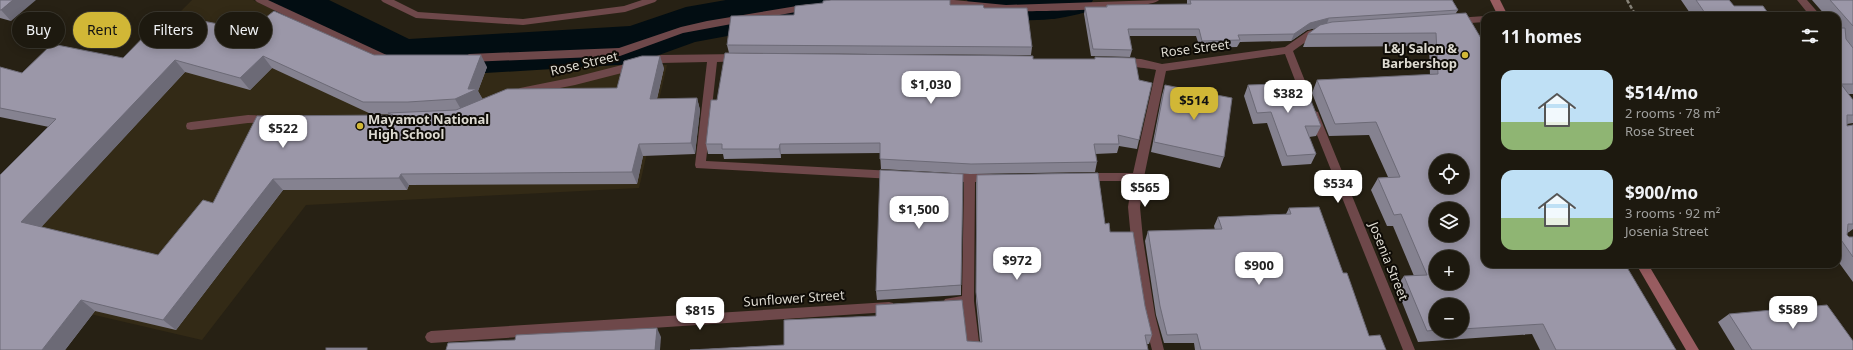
<!DOCTYPE html>
<html lang="en">
<head>
<meta charset="utf-8">
<style>
	body { margin:0; font-family:"Noto Sans",sans-serif; background:#2a261d; color:#f1f3f6; height:100vh; display:flex; flex-direction:column; font-size:15px; white-space:nowrap }
	* { box-sizing:border-box; margin:0 }
	p { font-size:13px; color:#a0a09e }
	.icon { flex:none; width:22px; height:22px; fill:none; stroke:currentColor; stroke-width:2; stroke-linecap:round; stroke-linejoin:round }
	.map { position:relative; flex:1; overflow:hidden }
	.drawer { position:absolute; left:1481px; top:12px; width:360px; height:256px; display:flex; flex-direction:column; background:#1d190f; border-radius:12px; box-shadow:0 2px 10px #0003,0 0 0 1px #3b382f }
	.drawer>* { flex:none }
	.guide { position:absolute; left:12px; top:12px; width:380px; height:36px; display:flex; gap:8px }
	.tools { position:absolute; left:1429px; top:154px; display:grid; gap:8px }
	.tools a { display:grid; place-items:center; width:40px; height:40px; border-radius:50%; background:#1d190f; box-shadow:0 2px 10px #0003,0 0 0 1px #3b382f; font-size:20px }
	.price { position:absolute; translate:-50% -34px; padding:0 9px; border-radius:8px; background:#fff; color:#222; font-size:13px; line-height:26px; filter:drop-shadow(0 1px 2px #0008) }
	.price::after { content:''; position:absolute; left:50%; top:24px; width:12px; height:9px; margin-left:-6px; background:inherit; clip-path:polygon(0 0,100% 0,50% 100%) }
	.price.selected { background:#d1b736; color:#111 }
	ul { padding:0; list-style:none }
	li { display:flex; align-items:center; gap:12px; height:100px; padding:0 20px }
	li span { display:grid; place-items:center; flex:none; width:112px; height:80px; border-radius:12px; color:#555 }
	li>.icon { margin-inline-start:auto }
	span .icon { width:48px; height:48px; fill:#fffc; stroke-width:1 }
	li b { font-size:17px }
	h2 { display:flex; justify-content:space-between; align-items:center; height:48px; padding:0 20px; font-size:17px }
	.pill { padding:0 14px; border-radius:18px; background:#1d190f; box-shadow:0 2px 10px #0003,0 0 0 1px #3b382f; font-size:14px; line-height:36px }
	.pill.selected { background:#d1b736; color:#111 }
	.map>svg:first-child { display:block }
	.built { fill:#332a16 }
	.lines { fill:none; stroke-linecap:round; stroke-linejoin:round }
	.river { fill:#020d12; fill-rule:evenodd }
	.path { stroke:#878378; stroke-width:2.5; stroke-dasharray:4 2; stroke-linecap:butt }
	.service { fill:#6e484a; fill-rule:evenodd }
	.minor { fill:#6e484a; fill-rule:evenodd }
	.secondary { fill:#985c60; fill-rule:evenodd }
	.wall { fill:#858290; fill-rule:evenodd }
	.shaded-wall { fill:#6c6a76 }
	.building { fill:#9b97a8; stroke:#6c6a76; fill-rule:evenodd }
	.poi-dot { fill:#d1b736; stroke:#0e0b06; stroke-width:1.5 }
	.labels { text-anchor:middle; stroke-width:4; stroke-linejoin:round; paint-order:stroke }
	.street-label { font-size:13px; fill:#dddad1; stroke:#0e0b06 }
	.poi-label { font-size:13px; font-weight:bold; fill:#dddad1; stroke:#0e0b06; text-anchor:end }
</style>
</head>
<body>
<div class="map">
<svg width="1853" height="350" viewBox="0 0 1853 350">
	<rect width="100%" height="100%" fill="#272114"/>
	<!-- built -->
	<path class="built" d="M 192,0 L 253,0 L 386,62 L 667,65 L 639,188 L 306,205 L 202,340 L 0,293 L 0,194 Z"/>
	<g class="lines">
		<!-- river -->
		<g class="river">
			<path d="M 267,0 L 329,0 L 409,39 L 630,26 L 686,7 L 726,0 L 855,0 L 848,12 L 830,17 L 695,42 L 634,64 L 403,78 L 384,73 L 278,17 Z"/>
			<path d="M 967,0 L 1093,0 L 1086,12 C 1050,23 1010,23 974,12 Z"/>
		</g>
		<!-- path -->
		<path class="path" d="M 1627,0 L 1636,16"/>
		<!-- service -->
		<g class="service">
			<path d="M 255,0 L 268,0 L 393,58 L 394,61 L 389,65 L 385,64 L 257,2 Z"/>
			<path d="M 912,0 L 954,0 L 1006,5 L 1159,0 C 1152,10 1024,12 1005,11 C 976,10 946,6 917,3 Z"/>
			<path d="M 809,4 L 814,7 L 812,9 L 683,33 L 620,56 L 469,62 L 464,58 L 469,54 L 619,48 L 681,27 L 707,21 Z"/>
		</g>
		<!-- minor -->
		<g class="minor">
			<path d="M 381,0 L 394,0 L 418,12 L 523,19 L 624,6 L 642,0 L 657,0 L 655,2 L 625,12 L 523,25 L 416,18 L 383,2 Z"/>
			<path d="M 1797,0 L 1807,0 L 1821,16 L 1810,16 Z"/>
			<path d="M 1485,16 L 1485,22 L 1456,24 L 1451,21 L 1456,18 L 1485,16 L 1486,16 Z"/>
			<path d="M 1321,28 L 1324,29 L 1326,31 L 1324,33 L 1314,36 L 1293,51 L 1311,96 L 1306,100 L 1301,96 L 1285,54 L 1166,71 L 1144,177 L 1140,207 L 1143,239 L 1155,315 L 1164,350 L 1152,350 L 1143,315 L 1131,239 L 1128,207 L 1132,181 L 1084,181 L 1080,180 L 1078,177 L 1080,174 L 1084,173 L 1133,173 L 1156,70 C 1148,68 1120,66 1117,62 L 1122,58 L 1141,59 L 1162,64 L 1285,47 L 1308,31 Z"/>
			<path d="M 739,54 L 744,58 L 743,61 L 717,62 L 706,161 L 893,171 L 897,172 L 898,175 L 897,178 L 893,179 L 696,168 L 695,165 L 707,62 L 661,63 L 575,85 L 520,96 L 515,92 L 520,88 L 575,77 L 661,55 Z"/>
			<path d="M 1314,111 L 1318,112 L 1319,115 L 1415,350 L 1403,350 L 1309,115 L 1310,112 Z"/>
			<path d="M 248,115 L 273,116 L 274,119 L 273,122 L 248,123 L 191,130 L 187,129 L 186,126 L 187,123 L 191,122 Z"/>
			<path d="M 948,173 L 991,174 L 995,175 L 997,178 L 995,181 L 975,182 L 974,301 L 980,350 L 968,350 L 963,307 L 949,308 L 945,307 L 943,303 L 945,299 L 962,296 L 964,182 L 944,180 L 942,177 L 944,174 Z"/>
			<path d="M 889,302 L 893,303 L 895,307 L 893,311 L 889,312 L 431,343 L 427,341 L 425,337 L 427,333 L 431,331 Z"/>
		</g>
		<!-- secondary -->
		<g class="secondary">
			<path d="M 1490,0 L 1500,0 L 1508,16 L 1498,16 Z"/>
			<path d="M 1636,264 L 1648,264 L 1699,350 L 1686,350 Z"/>
		</g>
	</g>
	<!-- wall -->
	<g class="wall">
		<path d="M 0,0 L 11,21 L 0,18 Z"/>
		<path d="M 866,0 L 950,5 L 984,8 L 1032,47 L 1031,55 L 729,53 L 727,45 L 794,15 Z"/>
		<path d="M 1187,0 L 1452,0 L 1458,10 L 1456,13 L 1485,264 L 1676,350 L 1540,350 L 1532,334 L 1418,342 L 1396,287 L 1404,276 L 1414,276 L 1393,226 L 1387,226 L 1371,190 L 1378,178 L 1388,177 L 1369,135 L 1329,136 L 1312,93 L 1317,80 L 1430,75 L 1429,46 L 1303,47 L 1308,34 L 1316,28 L 1307,30 L 1291,41 L 1240,42 L 1237,47 L 1200,48 L 1196,36 L 1129,36 L 1132,50 L 1130,57 L 1091,56 L 1084,14 L 1085,7 L 1106,7 L 1107,5 L 1187,4 ZM 1436,305 L 1462,305 L 1462,331 L 1436,331 Z"/>
		<path d="M 1681,0 L 1729,0 L 1734,6 L 1770,16 L 1692,16 Z"/>
		<path d="M 1812,0 L 1853,0 L 1853,94 L 1848,94 L 1853,100 L 1853,123 L 1847,124 L 1847,126 L 1853,125 L 1853,229 L 1849,232 L 1847,233 L 1847,235 L 1849,237 L 1853,237 L 1853,282 L 1837,260 L 1837,16 L 1826,16 Z"/>
		<path d="M 374,55 L 487,67 L 478,91 L 482,99 L 617,88 L 664,68 L 657,99 L 697,98 L 700,110 L 695,154 L 643,156 L 637,184 L 409,185 L 407,190 L 283,190 L 176,330 L 95,311 L 65,350 L 0,350 L 49,127 L 0,117 L 0,67 L 22,73 L 123,58 ZM 272,68 L 371,114 L 388,114 L 389,115 L 213,203 L 158,255 L 41,227 L 185,72 L 250,90 Z"/>
		<path d="M 1095,57 L 1139,140 L 1137,149 L 1119,146 L 1117,153 L 1095,154 L 1097,162 L 1095,172 L 970,174 L 881,169 L 880,153 L 781,154 L 781,158 L 724,159 L 723,154 L 708,154 L 706,144 L 717,100 L 1033,59 L 1095,59 Z"/>
		<path d="M 1165,85 L 1224,157 L 1220,168 L 1151,152 L 1162,95 Z"/>
		<path d="M 1248,85 L 1321,126 L 1316,136 L 1309,137 L 1316,154 L 1311,164 L 1282,166 L 1267,123 L 1253,124 L 1244,96 Z"/>
		<path d="M 1098,173 L 1105,224 L 1109,223 L 1110,232 L 1133,232 L 1145,306 L 1152,335 L 1149,344 L 1147,344 L 1148,350 L 690,350 L 784,345 L 784,320 L 876,316 L 876,305 L 962,300 L 967,341 L 980,342 L 976,301 L 976,184 L 977,175 Z"/>
		<path d="M 1289,208 L 1343,273 L 1369,336 L 1386,350 L 1195,350 L 1194,343 L 1164,343 L 1156,315 L 1145,241 L 1148,231 L 1215,230 L 1214,226 L 1218,217 L 1286,214 Z"/>
		<path d="M 961,285 L 961,295 L 877,300 L 876,291 Z"/>
		<path d="M 1729,314 L 1853,350 L 1735,350 L 1718,322 Z"/>
	</g>
	<!-- shaded-wall -->
	<g class="shaded-wall">
		<path d="M 13,0 L 36,0 L 11,21 L 1,10 Z"/>
		<path d="M 1329,18 L 1326,26 L 1307,30 L 1291,41 L 1294,34 L 1310,23 Z"/>
		<path d="M 481,55 L 487,67 L 478,91 L 484,101 L 462,111 L 455,99 L 468,89 Z"/>
		<path d="M 263,56 L 272,68 L 250,90 L 240,78 Z"/>
		<path d="M 660,56 L 664,68 L 654,111 L 650,99 Z"/>
		<path d="M 175,60 L 185,72 L 35,234 L 21,222 Z"/>
		<path d="M 697,98 L 700,110 L 695,154 L 691,143 Z"/>
		<path d="M 639,144 L 643,156 L 637,184 L 632,172 Z"/>
		<path d="M 780,144 L 781,154 L 781,158 L 779,149 Z"/>
		<path d="M 401,174 L 409,185 L 407,190 L 399,178 Z"/>
		<path d="M 273,179 L 283,190 L 176,330 L 163,320 Z"/>
		<path d="M 81,300 L 95,311 L 65,350 L 42,350 Z"/>
		<path d="M 657,328 L 661,337 L 660,350 L 655,350 Z"/>
	</g>
	<!-- building -->
	<g class="building">
		<path d="M 0,0 L 13,0 L 1,10 L 0,10 Z"/>
		<path d="M 831,0 L 950,0 L 950,5 L 983,5 L 984,8 L 1027,8 L 1032,47 L 727,45 L 731,16 L 794,15 L 795,6 L 823,3 L 823,1 Z"/>
		<path d="M 1190,0 L 1452,0 L 1458,10 L 1329,18 L 1310,23 L 1294,34 L 1238,35 L 1240,40 L 1202,41 L 1199,29 L 1128,29 L 1132,50 L 1093,49 L 1085,7 L 1107,7 L 1107,5 L 1191,4 Z"/>
		<path d="M 1696,0 L 1729,0 L 1734,6 L 1763,6 L 1770,16 L 1707,16 Z"/>
		<path d="M 1830,0 L 1853,0 L 1853,26 Z"/>
		<path d="M 274,11 L 374,55 L 481,55 L 468,89 L 477,89 L 455,99 L 408,102 L 363,102 L 263,56 L 240,78 L 175,60 L 21,222 L 158,255 L 203,200 L 213,203 L 257,116 L 393,115 L 388,113 L 456,110 L 507,89 L 617,88 L 624,61 L 642,56 L 660,56 L 650,99 L 697,98 L 691,143 L 639,144 L 632,172 L 401,174 L 399,178 L 273,179 L 163,320 L 81,300 L 42,350 L 0,350 L 0,175 L 56,119 L 0,108 L 0,67 L 22,73 L 52,44 L 123,58 L 166,14 L 250,30 Z"/>
		<path d="M 1466,13 L 1485,45 L 1485,264 L 1625,264 L 1676,350 L 1556,350 L 1543,324 L 1462,329 L 1462,305 L 1436,305 L 1436,330 L 1427,331 L 1404,276 L 1427,275 L 1401,214 L 1394,215 L 1378,178 L 1400,177 L 1376,122 L 1335,124 L 1317,80 L 1438,74 L 1436,33 L 1308,34 L 1320,25 L 1332,22 ZM 1436,161 L 1462,161 L 1462,187 L 1436,187 ZM 1436,209 L 1462,209 L 1462,235 L 1436,235 ZM 1436,257 L 1462,257 L 1462,283 L 1436,283 Z"/>
		<path d="M 1837,28 L 1845,28 L 1846,39 L 1853,48 L 1853,84 L 1841,84 L 1853,100 L 1853,115 L 1847,115 L 1847,126 L 1853,125 L 1853,224 L 1848,224 L 1847,235 L 1849,237 L 1853,237 L 1853,257 L 1837,234 Z"/>
		<path d="M 725,53 L 1033,56 L 1033,59 L 1095,59 L 1095,57 L 1135,58 L 1139,80 L 1152,83 L 1139,140 L 1118,135 L 1119,144 L 1094,144 L 1097,162 L 971,164 L 880,159 L 880,143 L 780,144 L 779,149 L 722,149 L 722,144 L 706,144 L 711,100 L 717,100 Z"/>
		<path d="M 1304,83 L 1321,126 L 1305,126 L 1316,154 L 1287,156 L 1271,112 L 1257,113 L 1248,85 Z"/>
		<path d="M 1165,85 L 1232,98 L 1224,157 L 1154,142 Z"/>
		<path d="M 880,170 L 963,174 L 961,285 L 876,291 Z"/>
		<path d="M 1098,173 L 1105,224 L 1109,223 L 1110,232 L 1133,232 L 1145,306 L 1152,335 L 1145,335 L 1148,350 L 690,350 L 784,345 L 784,320 L 876,316 L 876,305 L 962,300 L 967,341 L 982,342 L 976,292 L 977,175 Z"/>
		<path d="M 1319,207 L 1343,273 L 1347,273 L 1369,336 L 1380,335 L 1386,350 L 1201,350 L 1197,334 L 1167,335 L 1160,306 L 1148,231 L 1222,229 L 1218,217 L 1291,214 L 1289,208 Z"/>
		<path d="M 1827,305 L 1853,341 L 1853,350 L 1752,350 L 1729,314 Z"/>
		<path d="M 657,328 L 655,350 L 446,350 L 448,343 L 515,340 L 516,335 Z"/>
		<rect x="326" y="348" width="41" height="2"/>
	</g>
	<!-- markers -->
	<g class="poi-dot">
		<circle cx="1465" cy="55" r="4"/>
		<circle cx="360" cy="126" r="4"/>
	</g>
	<g class="labels">
		<!-- street labels -->
		<g class="street-label">
			<text transform="translate(1195 48) rotate(-7)" y="5">Rose Street</text>
			<text transform="translate(584 63) rotate(-13)" y="5">Rose Street</text>
			<text transform="translate(1389 261) rotate(68)" y="5">Josenia Street</text>
			<text transform="translate(794 298) rotate(-4)" y="5">Sunflower Street</text>
		</g>
		<!-- poi labels -->
		<g class="poi-label">
			<text x="1457" y="53">L&amp;J Salon &amp;<tspan x="1457" dy="15">Barbershop</tspan></text>
			<text x="368" y="124" text-anchor="start">Mayamot National<tspan x="368" dy="15">High School</tspan></text>
		</g>
	</g>
</svg>
<div class="tools">
<a><svg class="icon" aria-label="locate" viewBox="0 0 24 24"><circle cx="12" cy="12" r="6"/><path d="M12 2v4M12 18v4M2 12h4M18 12h4"/></svg></a>
<a><svg class="icon" aria-label="layers" viewBox="0 0 24 24"><path d="M12 4l9 5-9 5-9-5zM3 14l9 5 9-5"/></svg></a>
<a>+</a>
<a>−</a>
</div>
<b class="price" style="left:931px;top:105px">$1,030</b>
<b class="price" style="left:1288px;top:114px">$382</b>
<b class="price selected" style="left:1194px;top:121px">$514</b>
<b class="price" style="left:283px;top:149px">$522</b>
<b class="price" style="left:1338px;top:204px">$534</b>
<b class="price" style="left:1145px;top:208px">$565</b>
<b class="price" style="left:919px;top:230px">$1,500</b>
<b class="price" style="left:1017px;top:281px">$972</b>
<b class="price" style="left:1259px;top:286px">$900</b>
<b class="price" style="left:1793px;top:330px">$589</b>
<b class="price" style="left:700px;top:331px">$815</b>
<div class="guide">
<a class="pill">Buy</a>
<a class="pill selected">Rent</a>
<a class="pill">Filters</a>
<a class="pill">New</a>
</div>
<section class="drawer">
<h2>11 homes<svg class="icon" aria-label="filters" viewBox="0 0 24 24"><path d="M4 7h16M4 17h16"/><circle cx="9" cy="7" r="2"/><circle cx="15" cy="17" r="2"/></svg></h2>
<ul>
<li><span style="background:linear-gradient(#bfe0f5 65%,#8fb573 0)"><svg class="icon" aria-label="home" viewBox="0 0 24 24"><path d="M3 11l9-7 9 7M6 9v11h12V9"/></svg></span><div><b>$514/mo</b><p>2 rooms · 78 m²</p><p>Rose Street</p></div></li>
<li><span style="background:linear-gradient(#bfe0f5 60%,#8fb573 0)"><svg class="icon" aria-label="home" viewBox="0 0 24 24"><path d="M3 11l9-7 9 7M6 9v11h12V9"/></svg></span><div><b>$900/mo</b><p>3 rooms · 92 m²</p><p>Josenia Street</p></div></li>
</ul>
</section>
</div>
</body>
</html>
